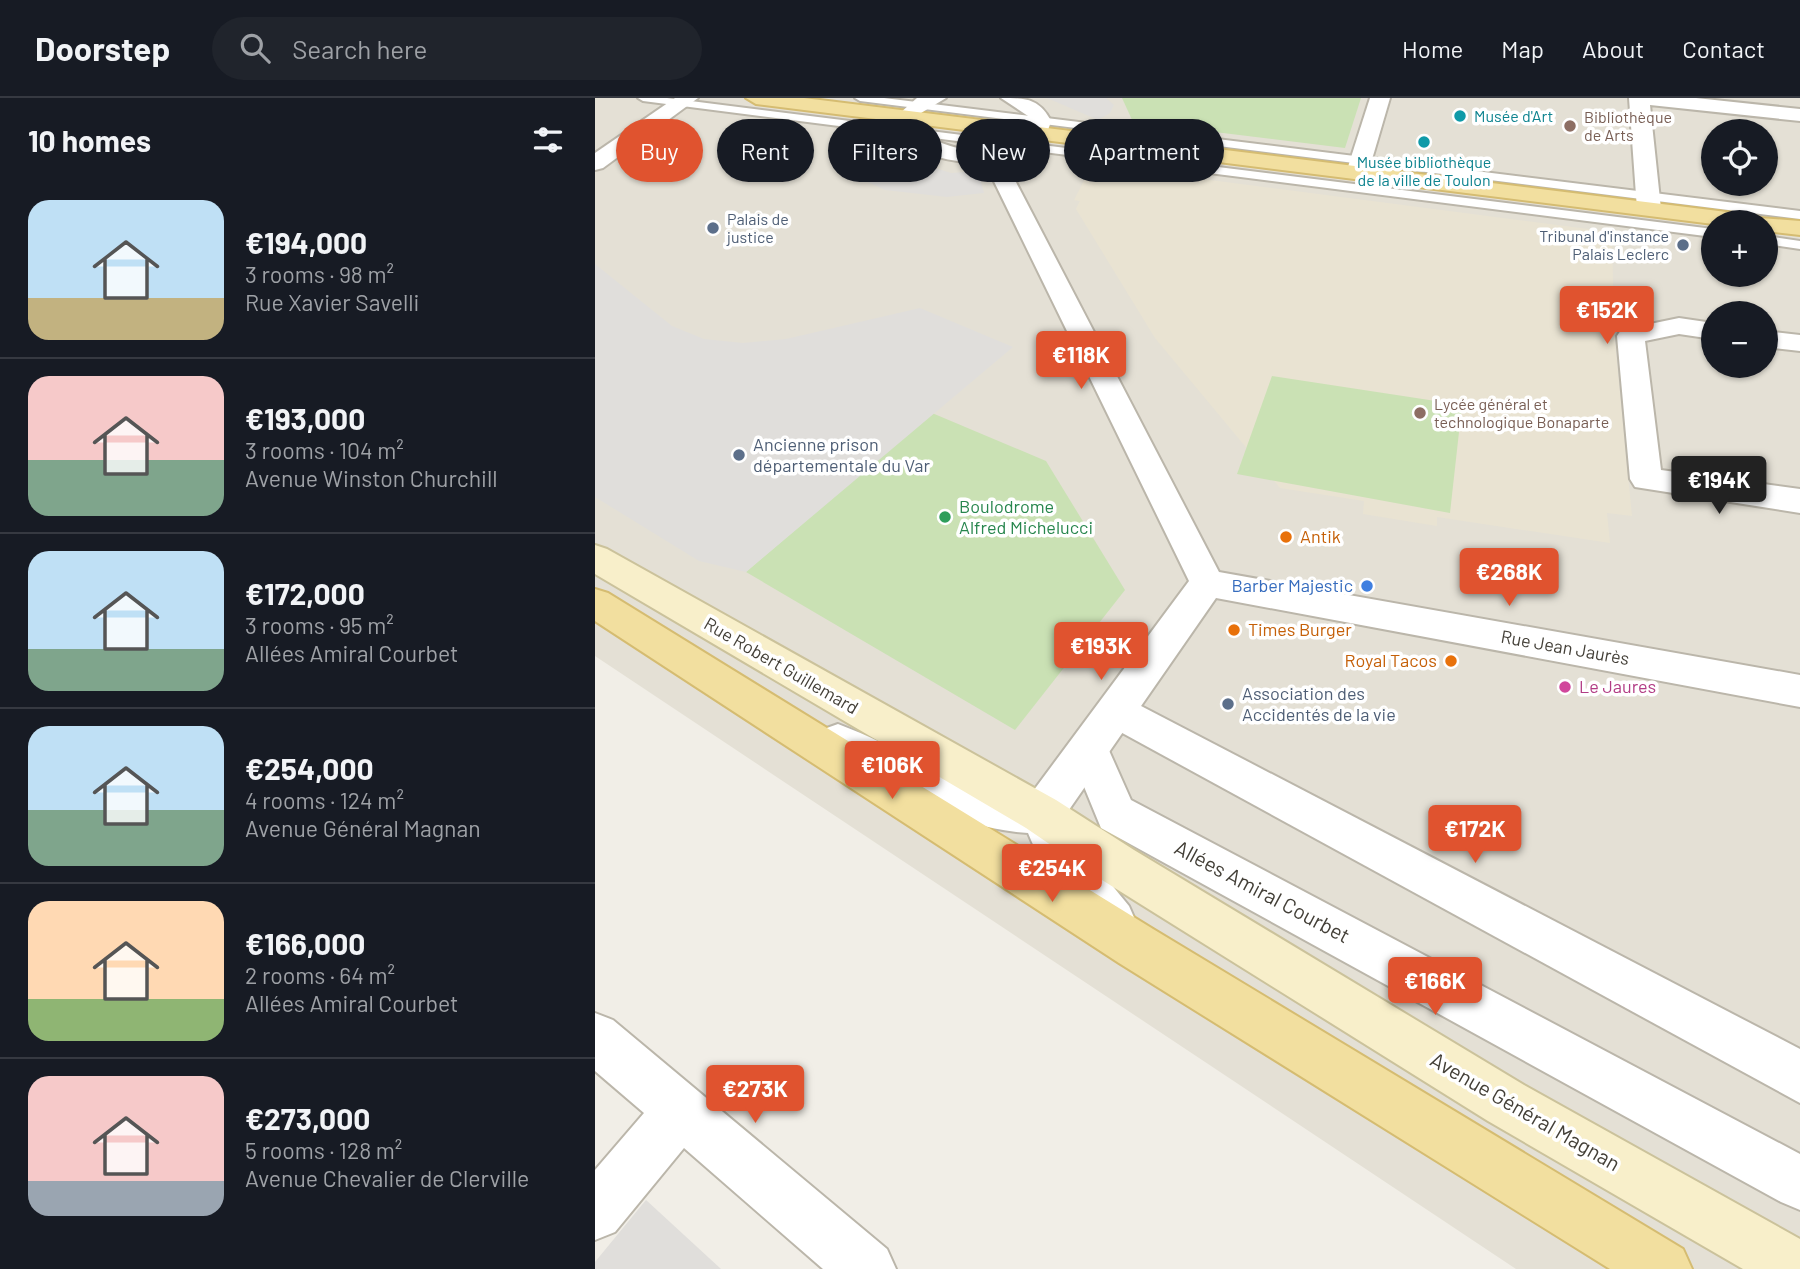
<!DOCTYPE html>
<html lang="en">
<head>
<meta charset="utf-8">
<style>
	body { margin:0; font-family:Barlow,sans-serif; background:#20242c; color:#f1f3f6; height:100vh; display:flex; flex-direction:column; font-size:26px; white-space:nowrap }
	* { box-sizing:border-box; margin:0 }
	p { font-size:23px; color:#9ea1a6 }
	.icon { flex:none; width:38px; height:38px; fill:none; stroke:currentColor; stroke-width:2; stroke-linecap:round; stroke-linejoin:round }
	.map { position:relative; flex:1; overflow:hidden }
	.side { display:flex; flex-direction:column; background:#171b24; width:595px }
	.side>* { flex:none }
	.guide { position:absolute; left:21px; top:21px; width:665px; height:63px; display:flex; gap:14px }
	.controls { position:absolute; left:1106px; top:21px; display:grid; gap:14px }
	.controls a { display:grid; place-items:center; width:77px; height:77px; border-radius:50%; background:#171b24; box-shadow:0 2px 5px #0004; font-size:35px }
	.price { position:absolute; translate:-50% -60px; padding:0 16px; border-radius:7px; background:#e0532f; color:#fff; font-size:23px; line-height:46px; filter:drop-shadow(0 2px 4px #0008) }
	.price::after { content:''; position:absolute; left:50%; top:42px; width:21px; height:16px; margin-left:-10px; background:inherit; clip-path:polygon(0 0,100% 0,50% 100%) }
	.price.active { background:#222; color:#fff }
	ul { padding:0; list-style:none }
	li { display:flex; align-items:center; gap:21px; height:175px; padding:0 28px }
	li+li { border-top:2px solid #363941 }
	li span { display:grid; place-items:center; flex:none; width:196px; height:140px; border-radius:21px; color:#555 }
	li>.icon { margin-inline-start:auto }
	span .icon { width:84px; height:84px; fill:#fffc; stroke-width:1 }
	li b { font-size:30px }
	h2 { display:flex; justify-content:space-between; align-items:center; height:84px; padding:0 28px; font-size:30px }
	.pill { padding:0 24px; border-radius:32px; background:#171b24; box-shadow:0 2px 5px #0004; font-size:24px; line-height:63px }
	.pill.active { background:#e0532f; color:#fff }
	header { display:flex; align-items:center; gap:42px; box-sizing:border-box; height:98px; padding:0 35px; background:#171b24; border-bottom:2px solid #363941 }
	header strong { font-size:33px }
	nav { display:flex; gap:38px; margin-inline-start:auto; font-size:24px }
	.search { width:490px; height:63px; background:#20242c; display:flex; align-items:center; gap:18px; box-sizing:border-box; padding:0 24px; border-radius:38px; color:#9ea1a6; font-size:26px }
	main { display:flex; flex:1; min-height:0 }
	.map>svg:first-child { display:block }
	.residential { fill:#e4e0d5; fill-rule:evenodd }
	.education { fill:#e9e3d2 }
	.green { fill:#cae1b4 }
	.parking { fill:#e0dedb }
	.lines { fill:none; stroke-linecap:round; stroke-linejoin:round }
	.service-casing { stroke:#bbb6aa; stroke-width:4 }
	.minor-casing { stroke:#bbb6aa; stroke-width:4 }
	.tertiary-casing { stroke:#bbb6aa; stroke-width:4 }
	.secondary-casing { stroke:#cbc29b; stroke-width:4 }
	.primary-casing { stroke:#d5bc71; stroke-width:4 }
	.service { fill:#fff; fill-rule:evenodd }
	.minor { fill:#fff; fill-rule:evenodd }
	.tertiary { fill:#fff; fill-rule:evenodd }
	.secondary { fill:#f8efca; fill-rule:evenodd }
	.primary { fill:#f2df9f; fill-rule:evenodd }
	.culture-dot { fill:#0f9aa8; stroke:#fff; stroke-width:2.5 }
	.education-dot { fill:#8d6e63; stroke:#fff; stroke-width:2.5 }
	.service-dot { fill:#5c6f8a; stroke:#fff; stroke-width:2.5 }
	.leisure-dot { fill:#2e9e5b; stroke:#fff; stroke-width:2.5 }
	.food-dot { fill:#e8710a; stroke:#fff; stroke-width:2.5 }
	.shop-dot { fill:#3f7fe0; stroke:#fff; stroke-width:2.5 }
	.hotel-dot { fill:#d1479c; stroke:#fff; stroke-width:2.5 }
	.labels { text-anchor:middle; stroke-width:7; stroke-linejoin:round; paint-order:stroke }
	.far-culture-label { font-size:16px; fill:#0d838f; stroke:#fff; text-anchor:start }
	.far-education-label { font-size:16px; fill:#785e54; stroke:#fff; text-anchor:start }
	.far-service-label { font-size:16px; fill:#4e5e75; stroke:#fff; text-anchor:start }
	.service-label { font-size:18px; fill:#4e5e75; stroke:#fff; text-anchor:start }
	.leisure-label { font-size:18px; fill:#27864d; stroke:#fff; text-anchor:start }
	.food-label { font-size:18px; fill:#c56008; stroke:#fff; text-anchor:start }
	.shop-label { font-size:18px; fill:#366cbe; stroke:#fff; text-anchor:end }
	.street-label { font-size:18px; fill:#433f37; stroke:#fff }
	.hotel-label { font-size:18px; fill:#b23c85; stroke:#fff; text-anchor:start }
	.near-street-label { font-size:21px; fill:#433f37; stroke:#fff }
</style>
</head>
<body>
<header>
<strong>Doorstep</strong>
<div class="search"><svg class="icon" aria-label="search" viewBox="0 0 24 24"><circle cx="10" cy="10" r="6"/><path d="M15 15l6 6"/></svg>Search here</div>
<nav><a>Home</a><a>Map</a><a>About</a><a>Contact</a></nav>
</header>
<main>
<section class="side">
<h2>10 homes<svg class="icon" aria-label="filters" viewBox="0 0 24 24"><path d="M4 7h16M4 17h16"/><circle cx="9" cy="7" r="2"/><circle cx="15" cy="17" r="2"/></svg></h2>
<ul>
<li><span style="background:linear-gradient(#bfe0f5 70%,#c2b280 0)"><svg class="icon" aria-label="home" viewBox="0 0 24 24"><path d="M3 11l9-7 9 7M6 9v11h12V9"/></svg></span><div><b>€194,000</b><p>3 rooms · 98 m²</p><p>Rue Xavier Savelli</p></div></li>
<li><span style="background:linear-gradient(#f6c9c9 60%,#7fa58c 0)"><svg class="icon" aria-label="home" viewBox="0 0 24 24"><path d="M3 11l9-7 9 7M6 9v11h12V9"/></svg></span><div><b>€193,000</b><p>3 rooms · 104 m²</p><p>Avenue Winston Churchill</p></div></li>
<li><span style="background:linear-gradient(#bfe0f5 70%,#7fa58c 0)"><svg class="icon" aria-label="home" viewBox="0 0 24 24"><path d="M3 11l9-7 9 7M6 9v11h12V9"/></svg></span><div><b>€172,000</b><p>3 rooms · 95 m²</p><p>Allées Amiral Courbet</p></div></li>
<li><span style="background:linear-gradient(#bfe0f5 60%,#7fa58c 0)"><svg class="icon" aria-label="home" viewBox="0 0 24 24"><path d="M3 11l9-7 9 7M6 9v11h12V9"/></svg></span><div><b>€254,000</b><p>4 rooms · 124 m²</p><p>Avenue Général Magnan</p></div></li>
<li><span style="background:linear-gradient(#ffd9b3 70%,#8fb573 0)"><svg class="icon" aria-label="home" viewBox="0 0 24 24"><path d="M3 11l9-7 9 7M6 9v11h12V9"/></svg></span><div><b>€166,000</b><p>2 rooms · 64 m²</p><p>Allées Amiral Courbet</p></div></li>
<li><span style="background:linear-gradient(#f6c9c9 75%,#9aa5b1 0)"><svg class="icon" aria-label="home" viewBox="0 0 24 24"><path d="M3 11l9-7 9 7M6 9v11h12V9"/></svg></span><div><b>€273,000</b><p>5 rooms · 128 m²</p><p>Avenue Chevalier de Clerville</p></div></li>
</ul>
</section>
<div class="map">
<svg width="1205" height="1171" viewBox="0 0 1205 1171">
	<rect width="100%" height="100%" fill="#f1eee7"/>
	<!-- residential -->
	<path class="residential" d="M 0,0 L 1205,0 L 1205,1171 L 921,1171 L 0,558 ZM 1118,33 L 1171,33 L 1171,86 L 1118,86 ZM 1118,124 L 1171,124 L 1171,177 L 1118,177 ZM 1118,215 L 1171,215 L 1171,268 L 1118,268 Z"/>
	<!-- education -->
	<path class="education" d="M 506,68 L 1017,134 L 1019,235 L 1037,418 L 1012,415 L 1015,445 L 842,419 L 842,428 L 768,416 L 769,403 L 685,390 L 560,240 L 481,111 L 485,103 L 479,102 L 493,75 L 502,76 Z"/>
	<!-- green -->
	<g class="green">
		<path d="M 527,0 L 766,0 L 750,50 L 538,24 Z"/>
		<path d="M 677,278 L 867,307 L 855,415 L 642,376 Z"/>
		<path d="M 337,315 L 451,363 L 530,492 L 420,632 L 151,474 Z"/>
	</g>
	<!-- parking -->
	<g class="parking">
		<path d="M 452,0 L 511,0 L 519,7 L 515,15 L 503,22 Z"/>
		<path d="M 260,37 L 303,58 L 356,75 L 383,73 L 389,95 L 352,99 L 290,92 L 260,78 L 242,63 L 238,46 L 244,39 Z"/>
		<path d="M 0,166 L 77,228 L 109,241 L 148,245 L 191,241 L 325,210 L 418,249 L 151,474 L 104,463 L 0,399 Z"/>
		<path d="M 51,1102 L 126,1171 L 0,1171 L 0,1164 Z"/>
	</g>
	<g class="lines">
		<defs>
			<g id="service">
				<path d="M 43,0 L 72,0 L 1118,131 L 1118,139 L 48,3 Z"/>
				<path d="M 260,0 L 289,0 L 1205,113 L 1205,121 L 265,3 Z"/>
				<path d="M 337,48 L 342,51 L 341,53 L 300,69 L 291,67 L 305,58 Z"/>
				<path d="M 1171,138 L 1205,143 L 1205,151 L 1171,146 Z"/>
			</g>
			<g id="minor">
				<path d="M 80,0 L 103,0 L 8,70 L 0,72 L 0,55 Z"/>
				<path d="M 775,0 L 795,0 L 773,75 L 770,80 L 754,80 L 751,75 Z"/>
				<path d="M 1034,0 L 1101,0 L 1205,11 L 1205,23 L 1055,7 L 1066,111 L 1062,116 L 1046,116 L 1042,111 Z"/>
				<path d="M 1084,220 L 1118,225 L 1118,241 L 1084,236 L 1050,243 L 1066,372 L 1205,391 L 1205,415 L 1040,389 L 1035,381 L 1022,238 L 1026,232 Z"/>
				<path d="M 1171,233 L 1205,237 L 1205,253 L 1171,249 Z"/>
				<path d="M 523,596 L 1205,951 L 1205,1005 L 509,625 L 503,613 L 509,601 Z"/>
				<path d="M 494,634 L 508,639 L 536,702 L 1205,1056 L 1205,1112 L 1186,1104 L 506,730 L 474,652 L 480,639 Z"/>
				<path d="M 0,915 L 18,922 L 292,1151 L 301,1171 L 228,1171 L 89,1050 L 20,1134 L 0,1142 L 0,1072 L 49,1015 L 0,973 Z"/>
			</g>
			<path id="tertiary" d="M 322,0 L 351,0 L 326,15 L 321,31 C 351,54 420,69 436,23 L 433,18 L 406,0 C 430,0 444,0 456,23 C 448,50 437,56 410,63 L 624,474 L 1205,577 L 1205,609 L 621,500 L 469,719 L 493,758 L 534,808 L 541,824 L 534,840 L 518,847 C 476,830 450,775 433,735 C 361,731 293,687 229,657 L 223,644 L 229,631 L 243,626 C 307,650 366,692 436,696 L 594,483 L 390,65 C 360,65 318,58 300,33 L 305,15 Z"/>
			<path id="secondary" d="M 0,447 L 12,451 L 461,702 L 539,752 L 929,987 L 1205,1141 L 1205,1171 L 1148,1171 L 893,1023 L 507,782 L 431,730 L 0,476 Z"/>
			<g id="primary">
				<path d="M 151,0 L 209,0 L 1156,117 L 1165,120 L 1205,123 L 1205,137 L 1171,133 L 1171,124 L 1118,126 L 161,6 Z"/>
				<path d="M 0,491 L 13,495 L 558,831 L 1088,1151 L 1097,1171 L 1015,1171 L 524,865 L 0,523 Z"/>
			</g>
		</defs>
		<!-- service casing -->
		<use href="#service" class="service-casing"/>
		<!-- minor casing -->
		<use href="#minor" class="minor-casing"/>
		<!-- tertiary casing -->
		<use href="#tertiary" class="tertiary-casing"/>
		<!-- secondary casing -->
		<use href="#secondary" class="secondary-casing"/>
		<!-- primary casing -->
		<use href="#primary" class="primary-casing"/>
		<!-- service -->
		<use href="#service" class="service"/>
		<!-- minor -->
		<use href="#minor" class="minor"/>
		<!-- tertiary -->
		<use href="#tertiary" class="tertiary"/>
		<!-- secondary -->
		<use href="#secondary" class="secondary"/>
		<!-- primary -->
		<use href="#primary" class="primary"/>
	</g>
	<!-- markers -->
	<g class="culture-dot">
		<circle cx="865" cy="18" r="7"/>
		<circle cx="829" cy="44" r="7"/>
	</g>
	<g class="education-dot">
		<circle cx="975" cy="28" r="7"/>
		<circle cx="825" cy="315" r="7"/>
	</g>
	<g class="service-dot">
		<circle cx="118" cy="130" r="7"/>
		<circle cx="1088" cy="147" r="7"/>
		<circle cx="144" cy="357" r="7"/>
		<circle cx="633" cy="606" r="7"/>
	</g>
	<circle class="leisure-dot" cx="350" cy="419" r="7"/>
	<g class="food-dot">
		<circle cx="691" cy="439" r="7"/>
		<circle cx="639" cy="532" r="7"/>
		<circle cx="856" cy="563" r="7"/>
	</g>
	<circle class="shop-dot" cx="772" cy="488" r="7"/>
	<circle class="hotel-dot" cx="970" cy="589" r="7"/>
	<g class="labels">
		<!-- far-culture labels -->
		<g class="far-culture-label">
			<text x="879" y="24">Musée d'Art</text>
			<text x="829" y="70" text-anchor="middle">Musée bibliothèque<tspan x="829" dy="18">de la ville de Toulon</tspan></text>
		</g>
		<!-- far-education labels -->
		<g class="far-education-label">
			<text x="989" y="25">Bibliothèque<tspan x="989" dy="18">de Arts</tspan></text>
			<text x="839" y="312">Lycée général et<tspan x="839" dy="18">technologique Bonaparte</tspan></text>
		</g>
		<!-- far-service labels -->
		<g class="far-service-label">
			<text x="132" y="127">Palais de<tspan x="132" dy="18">justice</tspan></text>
			<text x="1074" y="144" text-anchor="end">Tribunal d'instance<tspan x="1074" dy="18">Palais Leclerc</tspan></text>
		</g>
		<!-- service labels -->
		<g class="service-label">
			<text x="158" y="353">Ancienne prison<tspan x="158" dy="21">départementale du Var</tspan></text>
			<text x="647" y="602">Association des<tspan x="647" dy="21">Accidentés de la vie</tspan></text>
		</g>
		<!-- leisure labels -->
		<g class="leisure-label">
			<text x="364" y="415">Boulodrome<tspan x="364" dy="21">Alfred Michelucci</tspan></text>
		</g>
		<!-- food labels -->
		<g class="food-label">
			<text x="705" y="445">Antik</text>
			<text x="653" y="538">Times Burger</text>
			<text x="842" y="569" text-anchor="end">Royal Tacos</text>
		</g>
		<!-- shop labels -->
		<g class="shop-label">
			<text x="758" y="494">Barber Majestic</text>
		</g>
		<!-- street labels -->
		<g class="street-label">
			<text transform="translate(970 550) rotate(10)" y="6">Rue Jean Jaurès</text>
			<text transform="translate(186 568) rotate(30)" y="6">Rue Robert Guillemard</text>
		</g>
		<!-- hotel labels -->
		<g class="hotel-label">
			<text x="984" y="595">Le Jaures</text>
		</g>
		<!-- near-street labels -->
		<g class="near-street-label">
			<text transform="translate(667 794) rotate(28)" y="7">Allées Amiral Courbet</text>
			<text transform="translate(930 1014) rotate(30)" y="7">Avenue Général Magnan</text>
		</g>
	</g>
</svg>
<div class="controls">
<a><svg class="icon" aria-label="locate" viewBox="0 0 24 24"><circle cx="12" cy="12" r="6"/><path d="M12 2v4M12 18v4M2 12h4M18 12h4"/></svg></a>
<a>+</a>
<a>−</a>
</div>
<b class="price" style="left:1012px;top:248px">€152K</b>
<b class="price" style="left:486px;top:293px">€118K</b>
<b class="price active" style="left:1124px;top:418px">€194K</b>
<b class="price" style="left:914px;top:510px">€268K</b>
<b class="price" style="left:506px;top:584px">€193K</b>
<b class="price" style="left:297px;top:703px">€106K</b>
<b class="price" style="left:880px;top:767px">€172K</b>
<b class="price" style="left:457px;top:806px">€254K</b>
<b class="price" style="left:840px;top:919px">€166K</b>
<b class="price" style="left:160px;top:1027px">€273K</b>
<div class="guide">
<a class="pill active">Buy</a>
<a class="pill">Rent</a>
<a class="pill">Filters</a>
<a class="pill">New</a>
<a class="pill">Apartment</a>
</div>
</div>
</main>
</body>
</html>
